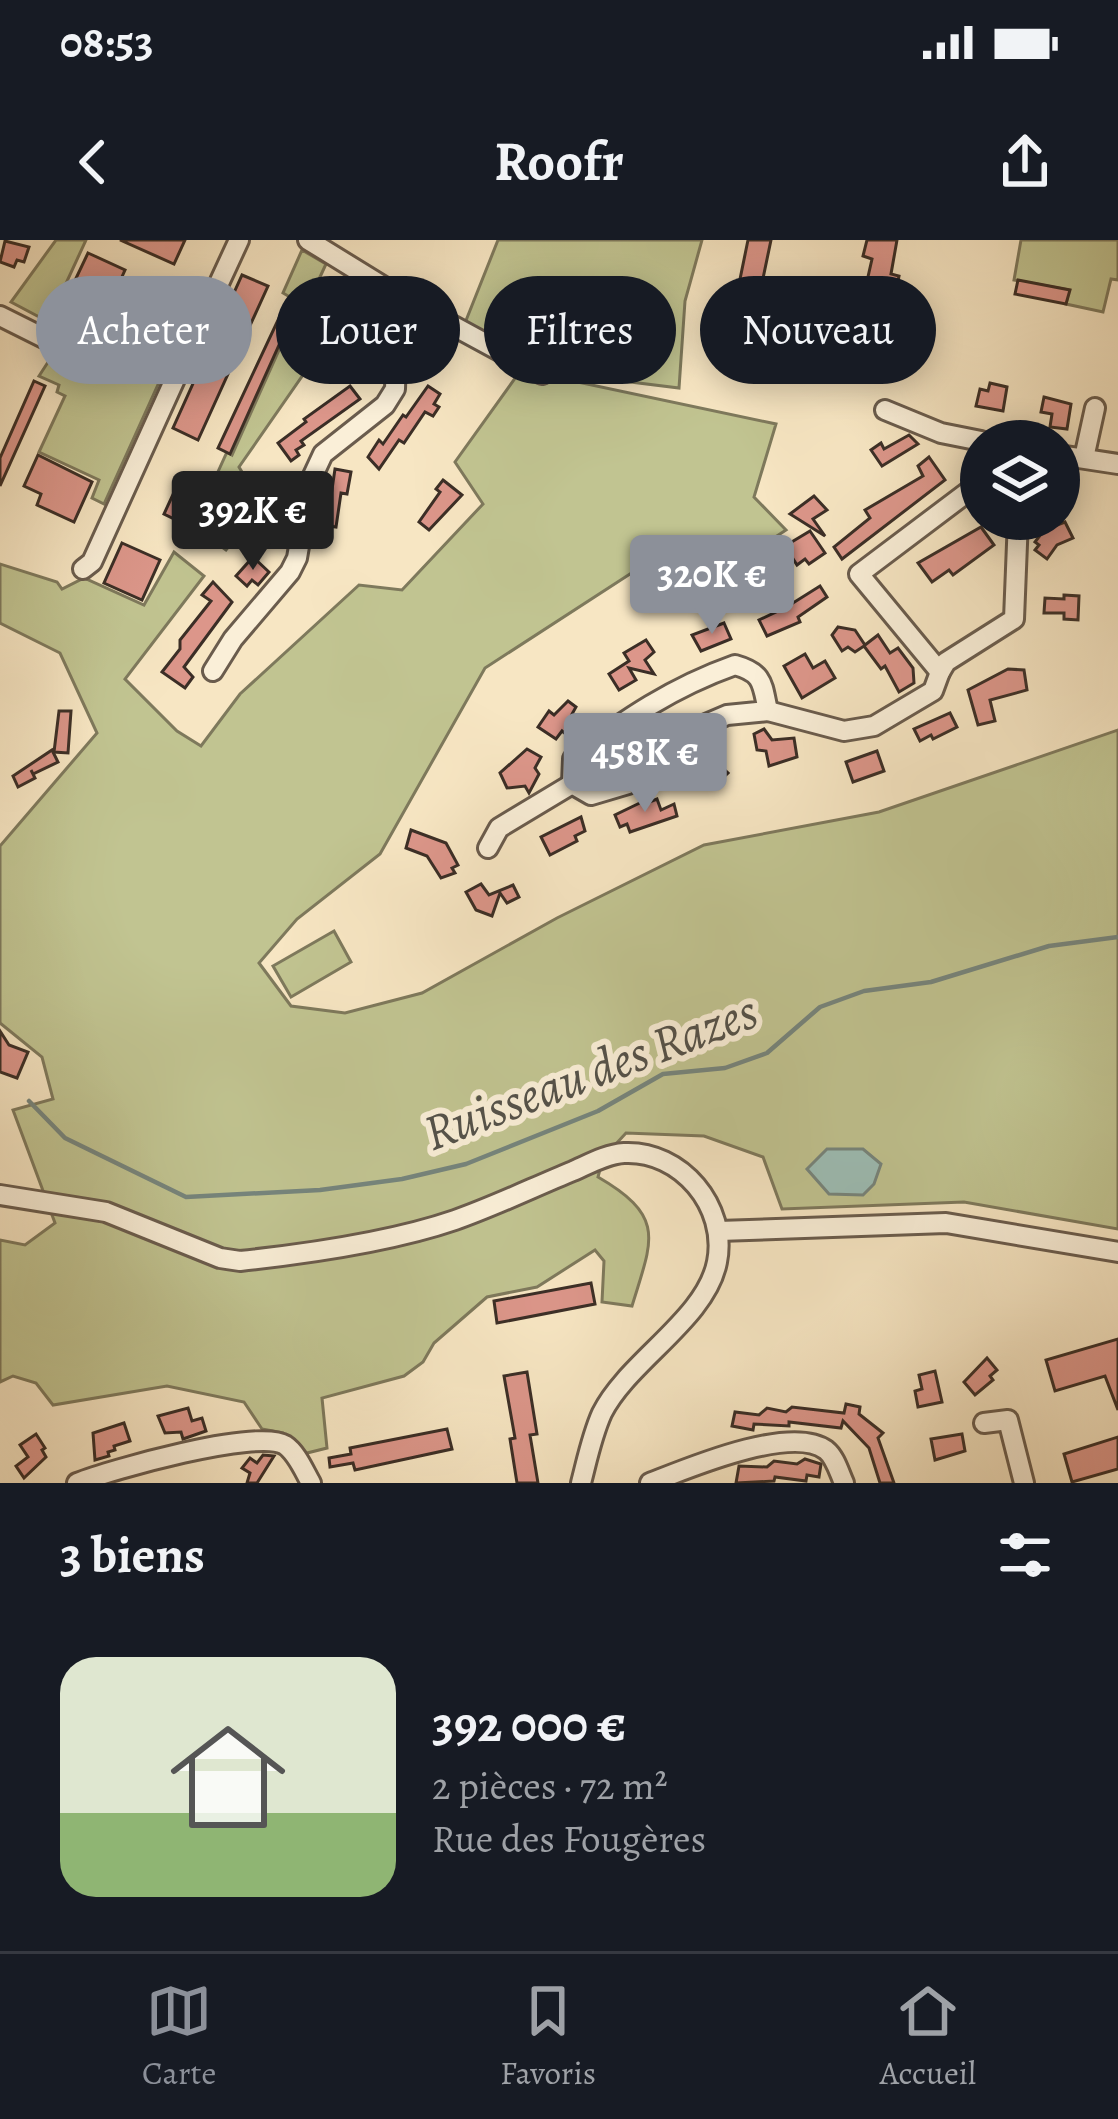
<!DOCTYPE html>
<html lang="fr">
<head>
<meta charset="utf-8">
<style>
	body { margin:0; font-family:Alegreya,serif; background:#20242c; color:#f1f3f6; height:100vh; display:flex; flex-direction:column; font-size:45px; white-space:nowrap }
	* { box-sizing:border-box; margin:0 }
	p { font-size:39px; color:#9ea1a6 }
	.icon { flex:none; width:66px; height:66px; fill:none; stroke:currentColor; stroke-width:2; stroke-linecap:round; stroke-linejoin:round }
	.map { position:relative; height:1243px; overflow:hidden }
	.panel { display:flex; flex-direction:column; background:#171b24; flex:1 }
	.panel>* { flex:none }
	.banner { position:absolute; left:36px; top:36px; width:1047px; height:108px; display:flex; gap:24px }
	.buttons { position:absolute; left:960px; top:180px; display:grid; gap:24px }
	.buttons a { display:grid; place-items:center; width:120px; height:120px; border-radius:50%; background:#171b24; box-shadow:0 6px 30px #0003; font-size:60px }
	.price { position:absolute; translate:-50% -102px; padding:0 27px; border-radius:12px; background:#8c9099; color:#fff; font-size:39px; line-height:78px; filter:drop-shadow(0 3px 6px #0008) }
	.price::after { content:''; position:absolute; left:50%; top:72px; width:36px; height:27px; margin-left:-18px; background:inherit; clip-path:polygon(0 0,100% 0,50% 100%) }
	.price.current { background:#222; color:#fff }
	ul { padding:0; list-style:none }
	li { display:flex; align-items:center; gap:36px; height:300px; padding:0 60px }
	li span { display:grid; place-items:center; flex:none; width:336px; height:240px; border-radius:36px; color:#555 }
	li>.icon { margin-inline-start:auto }
	span .icon { width:144px; height:144px; fill:#fffc; stroke-width:1 }
	li b { font-size:51px }
	h2 { display:flex; justify-content:space-between; align-items:center; height:144px; padding:0 60px; font-size:51px }
	.tag { padding:0 42px; border-radius:54px; background:#171b24; box-shadow:0 6px 30px #0003; font-size:42px; line-height:108px }
	.tag.current { background:#8c9099; color:#fff }
	.status { display:flex; justify-content:space-between; align-items:center; height:84px; padding:0 60px; background:#171b24; direction:ltr }
	.status svg { height:33px; fill:currentColor }
	header { display:flex; justify-content:space-between; align-items:center; height:156px; padding:0 60px; background:#171b24; font-size:54px; font-weight:700 }
	.tabs { display:flex; justify-content:space-around; align-items:center; height:168px; border-top:3px solid #363941; background:#171b24; font-size:33px; color:#9ea1a6 }
	.tabs a { display:grid; justify-items:center; gap:6px }
	.tabs .current { color:#8c9099 }
	.map>svg:first-child { display:block }
	.green { fill:#c1c491; stroke:#7e795c; stroke-width:3 }
	.water { fill:#9dbfb7; stroke:#76857d; stroke-width:3 }
	.lines { fill:none; stroke-linecap:round; stroke-linejoin:round }
	.stream { stroke:#76857d; stroke-width:4.5 }
	.building { fill:#dc968a; stroke:#3b2e26; stroke-width:3 }
	.minor-casing { stroke:#6a5c4d; stroke-width:24 }
	.minor { stroke:#faefd8; stroke-width:18 }
	.labels { text-anchor:middle; stroke-width:12; stroke-linejoin:round; paint-order:stroke }
	.water-label { font-size:51px; font-style:italic; fill:#54524a; stroke:#faefd8 }
</style>
</head>
<body>
<div class="status"><b>08:53</b><svg viewBox="0 0 49 12"><path d="M0 12V9h3v3zM5 12V6h3v6zM10 12V3h3v9zM15 12V0h3v12zM26 1h20v11H26zM47 4h2v5h-2z"/></svg></div>
<header><svg class="icon" aria-label="back" viewBox="0 0 24 24"><path d="M15 5l-7 7 7 7"/></svg>Roofr<svg class="icon" aria-label="share" viewBox="0 0 24 24"><path d="M12 15V3M7 8l5-5 5 5M5 13v7h14v-7"/></svg></header>
<div class="map">
<svg width="1118" height="1243" viewBox="0 0 1118 1243">
	<rect width="100%" height="100%" fill="#f7e6c3"/>
	<filter id="stains"><feTurbulence type="fractalNoise" baseFrequency=".00167" numOctaves="4"/><feColorMatrix values="0 0 0 0 .2 0 0 0 0 .09 0 0 0 0 .02 0 0 0 .5 -.17"/></filter>
	<radialGradient id="worn" r=".72"><stop offset=".6" stop-color="#630" stop-opacity="0"/><stop offset="1" stop-color="#630" stop-opacity=".3"/></radialGradient>
	<!-- green -->
	<g class="green">
		<path d="M 56,0 L 86,0 L 62,52 L 110,73 L 116,59 L 137,67 L 150,40 L 194,60 L 184,85 L 65,80 L 60,88 L 11,62 Z"/>
		<path d="M 498,0 L 702,0 L 685,61 L 679,148 L 542,131 L 463,88 Z"/>
		<path d="M 1021,0 L 1118,0 L 1118,40 L 1111,39 L 1103,72 L 1066,64 L 1069,50 L 1014,40 Z"/>
		<path d="M 302,10 L 326,24 L 307,65 L 324,73 L 342,39 L 362,50 L 239,227 L 262,265 L 226,310 L 204,294 L 223,251 L 212,245 L 227,212 L 232,215 L 300,63 L 283,53 Z"/>
		<path d="M 52,116 L 170,118 L 104,264 L 92,258 L 99,240 L 39,212 L 65,156 L 57,152 L 59,145 L 39,136 Z"/>
		<path d="M 521,130 L 776,184 L 754,257 L 786,290 L 681,359 L 630,334 L 485,428 L 380,614 L 297,679 L 259,723 L 291,766 L 345,773 L 422,753 L 557,678 L 704,605 L 879,572 L 1118,490 L 1118,989 L 964,962 L 782,969 L 763,917 L 704,896 L 626,893 L 603,918 L 598,937 C 667,977 652,1000 632,1066 L 602,1062 L 604,1021 L 595,1010 L 537,1047 L 487,1057 L 434,1103 L 423,1122 L 404,1136 L 322,1158 L 327,1208 L 303,1214 L 283,1193 L 262,1189 L 244,1162 L 167,1146 L 53,1165 L 36,1143 L 13,1136 L 0,1142 L 0,1000 L 25,1005 L 55,983 L 13,870 L 53,859 L 42,817 L 0,783 L 0,606 L 97,493 L 60,413 L 0,383 L 0,324 L 57,342 L 62,349 L 84,338 L 144,365 L 174,312 L 204,336 L 125,439 L 177,491 L 201,506 L 240,454 L 359,345 L 402,350 L 483,264 L 455,222 Z"/>
		<path d="M 334,691 L 351,722 L 291,757 L 273,726 Z"/>
	</g>
	<!-- water -->
	<path class="water" d="M 827,909 L 863,909 L 881,924 L 874,944 L 863,955 L 829,954 L 807,929 Z"/>
	<g class="lines">
		<!-- stream -->
		<path class="stream" d="M 29,861 L 65,898 L 186,957 L 320,950 L 402,939 L 466,924 L 598,871 L 663,834 L 725,828 L 767,813 L 820,767 L 864,751 L 931,742 L 1049,706 L 1118,697"/>
	</g>
	<!-- building -->
	<g class="building">
		<path d="M 120,0 L 185,0 L 174,24 Z"/>
		<path d="M 748,0 L 771,0 L 757,67 L 765,68 L 760,90 L 720,82 L 724,60 L 730,61 L 733,43 L 739,44 Z"/>
		<path d="M 867,0 L 897,0 L 891,34 L 899,36 L 895,56 L 865,50 L 872,19 L 863,16 Z"/>
		<path d="M 5,1 L 29,7 L 24,22 L 17,20 L 14,27 L 0,22 Z"/>
		<path d="M 88,13 L 125,30 L 107,70 L 69,53 Z"/>
		<path d="M 242,35 L 268,46 L 198,200 L 173,188 Z"/>
		<path d="M 1018,40 L 1070,50 L 1066,64 L 1015,54 Z"/>
		<path d="M 287,61 L 297,65 L 230,214 L 218,208 Z"/>
		<path d="M 34,141 L 45,146 L 0,246 L 0,218 Z"/>
		<path d="M 990,143 L 1007,147 L 1003,171 L 976,166 L 980,149 L 988,151 Z"/>
		<path d="M 350,146 L 360,159 L 301,201 L 304,205 L 296,210 L 299,215 L 291,221 L 278,203 L 306,182 L 304,179 Z"/>
		<path d="M 428,146 L 440,154 L 434,164 L 439,167 L 433,176 L 425,172 L 404,203 L 399,200 L 379,229 L 368,217 L 379,200 L 383,204 L 403,175 L 406,177 Z"/>
		<path d="M 1044,157 L 1071,164 L 1067,189 L 1050,187 L 1052,174 L 1041,172 Z"/>
		<path d="M 909,195 L 918,204 L 882,226 L 871,210 L 881,203 L 884,209 Z"/>
		<path d="M 38,215 L 92,242 L 74,282 L 37,265 L 41,254 L 24,246 Z"/>
		<path d="M 929,217 L 945,240 L 842,319 L 834,307 L 870,278 L 865,270 L 923,236 L 918,226 Z"/>
		<path d="M 335,229 L 351,232 L 347,254 L 341,253 L 336,287 L 321,285 L 324,263 L 330,263 Z"/>
		<path d="M 182,235 L 219,252 L 201,292 L 164,274 Z"/>
		<path d="M 443,240 L 462,255 L 429,290 L 419,282 L 440,252 L 436,249 Z"/>
		<path d="M 814,256 L 827,270 L 813,279 L 825,296 L 790,274 Z"/>
		<path d="M 1065,282 L 1073,298 L 1057,305 L 1047,319 L 1035,310 L 1039,305 L 1035,302 L 1044,290 Z"/>
		<path d="M 981,287 L 994,305 L 953,335 L 949,330 L 932,342 L 918,323 Z"/>
		<path d="M 810,291 L 825,313 L 809,324 L 805,319 L 797,325 L 785,306 Z"/>
		<path d="M 122,303 L 160,320 L 142,360 L 104,343 Z"/>
		<path d="M 253,317 L 269,332 L 258,345 L 252,340 L 247,346 L 236,336 Z"/>
		<path d="M 213,342 L 232,362 L 184,427 L 193,437 L 185,448 L 162,432 L 180,409 L 180,400 L 211,361 L 202,355 Z"/>
		<path d="M 820,346 L 827,357 L 798,377 L 800,382 L 767,396 L 759,380 L 780,370 L 776,363 L 789,356 L 793,363 Z"/>
		<path d="M 1064,355 L 1079,356 L 1078,380 L 1064,379 L 1064,373 L 1044,373 L 1045,358 L 1064,359 Z"/>
		<path d="M 724,383 L 731,399 L 701,411 L 692,395 Z"/>
		<path d="M 838,387 L 855,390 L 865,405 L 878,395 L 890,413 L 898,408 L 913,428 L 914,443 L 899,452 L 885,426 L 881,429 L 864,406 L 855,412 L 848,407 L 842,411 L 832,395 Z"/>
		<path d="M 646,400 L 654,412 L 645,420 L 654,434 L 629,428 L 636,440 L 619,450 L 609,434 L 629,421 L 624,413 Z"/>
		<path d="M 805,414 L 813,428 L 825,421 L 835,438 L 802,458 L 784,426 Z"/>
		<path d="M 1008,429 L 1024,430 L 1027,450 L 990,460 L 995,481 L 978,485 L 968,450 Z"/>
		<path d="M 568,461 L 576,467 L 572,474 L 578,477 L 567,495 L 562,491 L 556,499 L 538,487 L 549,471 L 554,475 Z"/>
		<path d="M 59,471 L 71,471 L 68,513 L 54,512 Z"/>
		<path d="M 950,473 L 957,487 L 933,499 L 931,495 L 920,501 L 914,489 Z"/>
		<path d="M 764,489 L 772,500 L 794,498 L 797,517 L 769,526 L 766,511 L 757,510 L 754,494 Z"/>
		<path d="M 527,509 L 541,517 L 535,528 L 539,534 L 529,553 L 525,546 L 507,548 L 500,533 Z"/>
		<path d="M 52,510 L 58,522 L 33,534 L 31,530 L 35,538 L 18,547 L 13,536 Z"/>
		<path d="M 877,511 L 884,531 L 853,542 L 846,522 Z"/>
		<path d="M 702,515 L 710,523 L 713,519 L 728,533 L 713,547 L 688,529 Z"/>
		<path d="M 657,559 L 661,570 L 674,564 L 677,576 L 630,592 L 627,584 L 620,587 L 615,575 L 646,560 L 647,563 Z"/>
		<path d="M 581,577 L 585,591 L 575,596 L 577,601 L 550,615 L 541,597 Z"/>
		<path d="M 411,590 L 446,603 L 458,625 L 452,628 L 455,633 L 441,638 L 427,616 L 406,608 Z"/>
		<path d="M 481,644 L 489,655 L 513,645 L 519,657 L 507,663 L 500,653 L 492,676 L 476,670 L 466,652 Z"/>
		<path d="M 0,791 L 9,805 L 28,812 L 17,838 L 0,832 Z"/>
		<path d="M 591,1043 L 595,1064 L 497,1083 L 494,1061 Z"/>
		<path d="M 1118,1099 L 1118,1170 L 1105,1136 L 1055,1151 L 1046,1120 Z"/>
		<path d="M 987,1118 L 997,1130 L 990,1136 L 993,1140 L 975,1155 L 964,1142 Z"/>
		<path d="M 935,1131 L 942,1162 L 918,1167 L 915,1151 L 922,1149 L 919,1135 Z"/>
		<path d="M 527,1132 L 537,1194 L 530,1195 L 538,1243 L 517,1243 L 510,1199 L 515,1198 L 504,1136 Z"/>
		<path d="M 846,1164 L 860,1167 L 859,1174 L 883,1193 L 878,1198 L 894,1243 L 880,1243 L 869,1208 L 843,1181 L 841,1188 L 789,1182 L 789,1186 L 754,1184 L 753,1190 L 732,1186 L 735,1172 L 759,1175 L 767,1168 L 786,1172 L 792,1167 L 844,1173 Z"/>
		<path d="M 188,1168 L 192,1181 L 202,1178 L 206,1191 L 183,1199 L 181,1192 L 165,1193 L 158,1176 Z"/>
		<path d="M 124,1183 L 130,1201 L 114,1206 L 115,1210 L 108,1212 L 109,1216 L 95,1220 L 93,1193 Z"/>
		<path d="M 447,1189 L 452,1209 L 355,1230 L 353,1223 L 330,1227 L 329,1218 L 351,1214 L 350,1208 Z"/>
		<path d="M 36,1194 L 45,1208 L 42,1210 L 46,1217 L 24,1238 L 16,1226 L 28,1217 L 20,1205 Z"/>
		<path d="M 962,1194 L 965,1211 L 935,1220 L 931,1199 Z"/>
		<path d="M 1118,1197 L 1118,1229 L 1072,1242 L 1064,1214 Z"/>
		<path d="M 263,1215 L 274,1216 L 257,1243 L 247,1243 L 250,1233 L 242,1228 L 250,1218 L 257,1223 Z"/>
		<path d="M 805,1219 L 821,1224 L 819,1237 L 807,1235 L 806,1241 L 775,1237 L 774,1241 L 736,1243 L 739,1226 L 767,1227 L 774,1221 L 797,1224 Z"/>
	</g>
	<g class="lines">
		<defs>
			<g id="minor">
				<path d="M 308,0 L 402,58 L 542,134"/>
				<path d="M 0,76 L 44,98 L 190,106 L 239,0"/>
				<path d="M 885,170 L 941,193 L 981,201"/>
				<path d="M 1059,215 L 1118,224"/>
				<path d="M 1084,218 L 1095,168"/>
				<path d="M 981,242 L 859,334 L 940,432 L 946,422 L 1014,379 L 1018,279"/>
				<path d="M 83,329 L 92,322 L 190,106"/>
				<path d="M 735,425 C 764,433 762,444 768,471 L 727,475 L 699,487 L 666,521 L 628,544 L 591,555 L 572,544 L 573,519 C 625,479 673,447 735,425 Z"/>
				<path d="M 213,431 L 233,399 L 290,332 L 297,318 L 310,242 L 323,214 L 385,165 L 395,149 L 397,82 L 402,58"/>
				<path d="M 768,471 L 844,491 L 874,486 L 933,451 L 940,432"/>
				<path d="M 488,608 L 499,588 L 572,544"/>
				<path d="M 0,955 L 106,972 L 220,1018 L 240,1021 C 305,1014 394,1001 455,980 C 495,966 534,947 573,931 C 589,924 607,914 624,913 C 681,910 728,967 717,1022 C 706,1079 628,1121 602,1173 C 592,1195 587,1220 581,1243"/>
				<path d="M 719,991 L 946,983 L 1118,1012"/>
				<path d="M 984,1183 L 1008,1180 L 1024,1243"/>
				<path d="M 77,1243 C 110,1230 258,1188 285,1205 C 297,1213 304,1231 311,1243"/>
				<path d="M 650,1243 C 686,1229 791,1184 826,1210 C 835,1217 839,1232 844,1243"/>
			</g>
		</defs>
		<!-- minor casing -->
		<use href="#minor" class="minor-casing"/>
		<!-- minor -->
		<use href="#minor" class="minor"/>
	</g>
	<g class="labels">
		<!-- water labels -->
		<g class="water-label">
			<text transform="translate(590 831) rotate(-21)" y="18">Ruisseau des Razes</text>
		</g>
	</g>
	<rect width="100%" height="100%" filter="url(#stains)"/>
	<rect width="100%" height="100%" fill="url(#worn)"/>
</svg>
<div class="buttons">
<a><svg class="icon" aria-label="layers" viewBox="0 0 24 24"><path d="M12 4l9 5-9 5-9-5zM3 14l9 5 9-5"/></svg></a>
</div>
<b class="price current" style="left:253px;top:333px">392K €</b>
<b class="price" style="left:712px;top:397px">320K €</b>
<b class="price" style="left:645px;top:575px">458K €</b>
<div class="banner">
<a class="tag current">Acheter</a>
<a class="tag">Louer</a>
<a class="tag">Filtres</a>
<a class="tag">Nouveau</a>
</div>
</div>
<section class="panel">
<h2>3 biens<svg class="icon" aria-label="filters" viewBox="0 0 24 24"><path d="M4 7h16M4 17h16"/><circle cx="9" cy="7" r="2"/><circle cx="15" cy="17" r="2"/></svg></h2>
<ul>
<li><span style="background:linear-gradient(#dfe7d0 65%,#8fb573 0)"><svg class="icon" aria-label="home" viewBox="0 0 24 24"><path d="M3 11l9-7 9 7M6 9v11h12V9"/></svg></span><div><b>392 000 €</b><p>2 pièces · 72 m²</p><p>Rue des Fougères</p></div></li>
</ul>
</section>
<nav class="tabs">
<a class="current"><svg class="icon" aria-label="map" viewBox="0 0 24 24"><path d="M3 6l6-2 6 2 6-2v14l-6 2-6-2-6 2zM9 4v14M15 6v14"/></svg>Carte</a>
<a><svg class="icon" aria-label="saved" viewBox="0 0 24 24"><path d="M7 4h10v16l-5-4-5 4z"/></svg>Favoris</a>
<a><svg class="icon" aria-label="home" viewBox="0 0 24 24"><path d="M3 11l9-7 9 7M6 9v11h12V9"/></svg>Accueil</a>
</nav>
</body>
</html>
